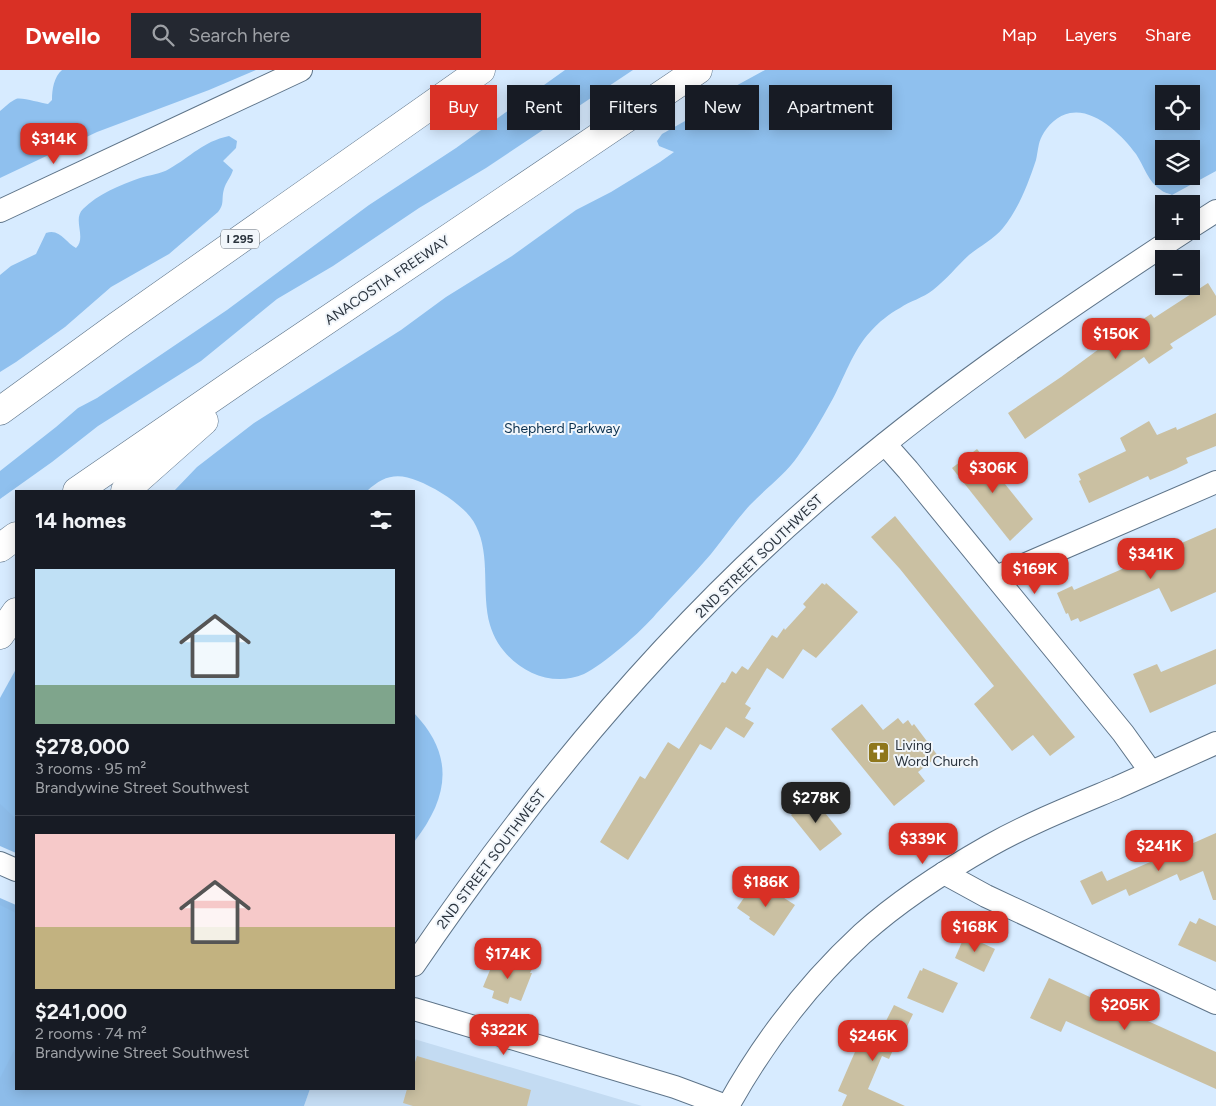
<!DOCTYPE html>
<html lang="en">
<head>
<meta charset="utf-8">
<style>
	body { margin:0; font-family:Figtree,sans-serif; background:#242831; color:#f1f3f6; height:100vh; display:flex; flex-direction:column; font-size:19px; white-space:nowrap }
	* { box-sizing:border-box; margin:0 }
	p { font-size:16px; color:#9ea1a6 }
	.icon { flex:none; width:28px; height:28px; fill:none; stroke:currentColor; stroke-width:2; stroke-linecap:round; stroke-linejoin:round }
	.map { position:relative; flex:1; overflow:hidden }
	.drawer { position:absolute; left:15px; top:420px; width:400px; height:600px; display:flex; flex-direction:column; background:#171b24; border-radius:0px; box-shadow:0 2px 12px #0003 }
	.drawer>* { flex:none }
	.top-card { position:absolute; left:430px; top:15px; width:475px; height:45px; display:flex; gap:10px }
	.tools { position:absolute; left:1155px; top:15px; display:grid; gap:10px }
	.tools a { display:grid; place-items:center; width:45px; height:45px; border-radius:0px; background:#171b24; box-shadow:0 2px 12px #0003; font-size:25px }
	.price { position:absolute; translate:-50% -42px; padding:0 11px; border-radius:10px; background:#d93025; color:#fff; font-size:16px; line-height:32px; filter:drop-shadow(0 1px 2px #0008) }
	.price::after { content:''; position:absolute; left:50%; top:30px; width:15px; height:11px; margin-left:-8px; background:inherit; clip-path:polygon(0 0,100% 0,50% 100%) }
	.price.active { background:#222; color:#fff }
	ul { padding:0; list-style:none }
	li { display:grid; align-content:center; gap:10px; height:265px; padding:0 20px }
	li+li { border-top:1px solid #363941 }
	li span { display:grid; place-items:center; height:155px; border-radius:0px; color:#555 }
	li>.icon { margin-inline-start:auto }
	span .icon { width:90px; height:90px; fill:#fffc; stroke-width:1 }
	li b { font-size:21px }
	h2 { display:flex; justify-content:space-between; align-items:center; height:60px; padding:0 20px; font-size:21px }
	.pill { padding:0 18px; border-radius:0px; background:#171b24; box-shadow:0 2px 12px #0003; font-size:18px; line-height:45px }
	.pill.active { background:#d93025; color:#fff }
	header { display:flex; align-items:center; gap:30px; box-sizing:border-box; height:70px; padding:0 25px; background:#d93025; color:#fff }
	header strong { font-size:24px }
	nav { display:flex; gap:28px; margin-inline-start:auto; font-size:18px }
	.search { width:350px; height:45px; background:#242831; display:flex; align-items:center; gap:12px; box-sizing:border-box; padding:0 18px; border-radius:0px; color:#9ea1a6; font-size:19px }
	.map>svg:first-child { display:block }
	.built { fill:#c3dbf2 }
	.green { fill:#8dbce9 }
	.forest { fill:#8fc0ee; fill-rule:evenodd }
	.building { fill:#cac0a2 }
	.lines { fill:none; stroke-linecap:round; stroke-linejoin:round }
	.minor-casing { stroke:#5e7489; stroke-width:24 }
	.highway-casing { stroke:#5e7489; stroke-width:29 }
	.minor { stroke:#fff; stroke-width:22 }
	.highway { stroke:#fff; stroke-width:28 }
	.labels { text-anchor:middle; stroke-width:4; stroke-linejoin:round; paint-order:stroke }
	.shield { fill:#f1f6fb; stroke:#666e77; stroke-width:1 }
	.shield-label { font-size:12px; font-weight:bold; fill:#2b343e }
	.street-label { font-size:14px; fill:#2b343e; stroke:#f1f6fb }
	.park-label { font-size:14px; fill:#0b314f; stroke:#f1f6fb }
	.poi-label { font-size:14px; fill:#2b343e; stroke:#f1f6fb; text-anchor:start }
</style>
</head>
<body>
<header>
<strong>Dwello</strong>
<div class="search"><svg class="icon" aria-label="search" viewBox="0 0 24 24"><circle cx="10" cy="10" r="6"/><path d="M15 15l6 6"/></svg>Search here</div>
<nav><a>Map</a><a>Layers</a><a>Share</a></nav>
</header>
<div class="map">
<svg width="1216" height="1036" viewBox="0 0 1216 1036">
	<rect width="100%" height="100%" fill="#d7ebff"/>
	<!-- built -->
	<path class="built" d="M 414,969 L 642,1036 L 304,1036 L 310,1019 L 414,1019 Z"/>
	<!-- green -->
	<g class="green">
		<path d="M 16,662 L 16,783 L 0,776 L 0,690 Z"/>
		<path d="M 0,828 L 16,835 L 16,1019 L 310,1019 L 304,1036 L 0,1036 Z"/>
	</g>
	<!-- forest -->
	<g class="forest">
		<path d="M 62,0 L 256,0 L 209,20 L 97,62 L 0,108 L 0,41 C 5,37 11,31 16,29 C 22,27 40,33 48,34 L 52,30 C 52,19 54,7 62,0 Z"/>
		<path d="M 565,0 L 633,0 L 486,98 L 419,138 L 333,196 L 277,229 L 201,291 L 98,356 L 52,392 L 0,429 L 0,401 L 56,357 L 78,338 L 97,328 L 227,240 L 369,135 L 456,78 Z"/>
		<path d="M 765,0 L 1216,0 L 1216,101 L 1172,125 C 1168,123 1164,123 1161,120 C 1148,112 1144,96 1136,84 C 1123,66 1095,38 1070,43 C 1058,45 1047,56 1042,66 C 1038,73 1038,82 1036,90 C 1028,114 1019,138 1003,158 C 994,169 980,176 969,185 C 957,196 946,210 933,220 C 923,228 910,231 900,238 C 889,244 879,252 871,261 C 852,281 844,309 831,332 C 821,350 810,369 798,386 C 785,405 766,418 750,435 C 736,450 724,468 711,484 C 693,505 674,524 656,544 C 642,561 603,595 584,604 C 545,621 501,593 490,555 C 481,523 491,486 476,456 C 467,437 438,419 418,411 C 397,402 383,406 367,421 L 174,421 L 197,397 L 254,353 L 401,260 L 446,227 L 512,186 L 576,140 L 611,122 L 660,92 L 674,82 L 659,76 L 657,71 L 662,64 L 685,51 L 721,24 ZM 1164,24 L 1191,24 L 1191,51 L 1164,51 ZM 1164,79 L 1191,79 L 1191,106 L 1164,106 Z"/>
		<path d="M 229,66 L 237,71 L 236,78 L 223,91 L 233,100 C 231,107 226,112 224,119 C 221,130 225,133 218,142 L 169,184 L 111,217 L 65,257 L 16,292 L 0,302 L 0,205 L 11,196 L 36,184 L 46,163 C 60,158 66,173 76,178 C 87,167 72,150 83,139 C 98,124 120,115 140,108 C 149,105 161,104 169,99 C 192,86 202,72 229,66 Z"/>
		<path d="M 16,599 L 16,749 L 0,734 L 0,628 Z"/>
		<path d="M 414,643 C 455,686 449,727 414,772 Z"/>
		<path d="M 0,835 L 16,843 L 16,977 L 0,1008 Z"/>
	</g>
	<!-- building -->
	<g class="building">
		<path d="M 1208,213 L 1216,226 L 1216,245 L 1170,274 L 1173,278 L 1149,294 L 1144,287 L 1025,369 L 1008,343 L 1061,307 L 1118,265 L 1151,244 L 1154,248 Z"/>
		<path d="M 1216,343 L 1216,376 L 1186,388 L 1188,393 L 1176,399 L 1150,410 L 1148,406 L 1089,433 L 1079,411 L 1081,410 L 1078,404 L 1126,381 L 1120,368 L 1149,351 L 1157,365 L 1176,357 L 1177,360 Z"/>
		<path d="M 977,379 L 1033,449 L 1010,471 L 952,398 Z"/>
		<path d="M 895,446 L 1075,667 L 1050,686 L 1033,665 L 1012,681 L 974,634 L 994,616 L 900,499 L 871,467 Z"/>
		<path d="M 1216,458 L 1216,522 L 1171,542 L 1159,518 L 1080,552 L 1078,548 L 1071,551 L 1068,543 L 1066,544 L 1057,523 L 1072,516 L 1074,520 Z"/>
		<path d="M 822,513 L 825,515 L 826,513 L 858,542 L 816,588 L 803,579 L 783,609 L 767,598 L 745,634 L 751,638 L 745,648 L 754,653 L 744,668 L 726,657 L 711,680 L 700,674 L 628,790 L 600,772 L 640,706 L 645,709 L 668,672 L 679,679 L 722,612 L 725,613 L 732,601 L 736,604 L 742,596 L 748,600 L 772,565 L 777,568 L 784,558 L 785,560 L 806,537 L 803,534 Z"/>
		<path d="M 1216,579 L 1216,614 L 1150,643 L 1133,604 L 1157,594 L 1161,602 Z"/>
		<path d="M 862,634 L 883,660 L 898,648 L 903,654 L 908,650 L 912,656 L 914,654 L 938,686 L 918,702 L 925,711 L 894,736 L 831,659 Z"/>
		<path d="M 813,728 L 842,764 L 820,781 L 791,745 Z"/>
		<path d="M 1216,763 L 1216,830 L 1213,830 L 1203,801 L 1180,811 L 1177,804 L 1129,826 L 1126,819 L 1092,835 L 1080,811 L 1102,801 L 1107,811 Z"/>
		<path d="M 756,810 L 795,835 L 774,866 L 749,849 L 750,847 L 737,838 Z"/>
		<path d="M 1199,848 L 1216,856 L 1216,892 L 1178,875 L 1190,851 L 1196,854 Z"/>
		<path d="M 965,865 L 995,879 L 984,902 L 955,888 Z"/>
		<path d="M 495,888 L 505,892 L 506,889 L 532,899 L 530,903 L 532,903 L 521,931 L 510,927 L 508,934 L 492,928 L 494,921 L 483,917 Z"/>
		<path d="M 923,898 L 958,913 L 943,943 L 907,928 L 920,900 L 922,901 Z"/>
		<path d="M 1049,908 L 1092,928 L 1093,926 L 1216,982 L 1216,1019 L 1066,951 L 1061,962 L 1030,948 Z"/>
		<path d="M 894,935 L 913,944 L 903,965 L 900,964 L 889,989 L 882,986 L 868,1019 L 905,1036 L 842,1036 L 847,1025 L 838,1021 L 861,968 L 863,968 L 864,964 L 877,969 Z"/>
		<path d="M 417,986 L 531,1020 L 527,1036 L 413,1036 L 403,1033 L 407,1019 L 414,1019 L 414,995 Z"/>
	</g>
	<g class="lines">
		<defs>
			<g id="minor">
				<path d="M 0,141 L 301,0"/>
				<path d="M 1191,157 L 1216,141"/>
				<path d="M 885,374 L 908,400 L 1123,663 L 1151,702"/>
				<path d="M 996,507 L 1216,412"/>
				<path d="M 0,793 L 16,800"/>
				<path d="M 944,803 L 986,826 L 1216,933"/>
				<path d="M 414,895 C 536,716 681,542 848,404 C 954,315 1069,237 1185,161"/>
				<path d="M 414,939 L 675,1017 L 726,1036"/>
				<path d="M 728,1036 C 763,973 809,913 862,864 C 900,830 945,801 989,776 C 1030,753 1073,736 1116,718 C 1149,703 1183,688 1216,673"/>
			</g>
			<g id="highway">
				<path d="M 0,341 L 117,256 L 481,0"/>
				<path d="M 77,421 L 247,304 L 698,0"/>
				<path d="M 125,421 L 204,351"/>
				<path d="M 0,478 L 16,466"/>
				<path d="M 0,565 L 16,542"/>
			</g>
		</defs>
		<!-- minor casing -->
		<use href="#minor" class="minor-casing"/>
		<!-- highway casing -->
		<use href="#highway" class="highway-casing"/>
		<!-- minor -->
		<use href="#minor" class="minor"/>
		<!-- highway -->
		<use href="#highway" class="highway"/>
	</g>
	<!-- icons -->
	<defs>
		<symbol id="church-square" viewBox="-11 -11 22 22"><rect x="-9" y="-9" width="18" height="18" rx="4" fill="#8f771c" stroke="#f1f6fb"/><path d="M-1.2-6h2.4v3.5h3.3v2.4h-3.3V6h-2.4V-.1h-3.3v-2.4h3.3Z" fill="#fff"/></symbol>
	</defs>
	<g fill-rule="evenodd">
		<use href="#church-square" x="866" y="670" width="25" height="25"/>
	</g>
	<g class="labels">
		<!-- shield labels -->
		<rect class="shield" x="221" y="159.5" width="38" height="19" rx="4"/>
		<g class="shield-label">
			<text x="240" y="173">I 295</text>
		</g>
		<!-- street labels -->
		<g class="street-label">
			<text transform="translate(387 210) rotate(-34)" y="5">ANACOSTIA FREEWAY</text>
			<text transform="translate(759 486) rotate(-44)" y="5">2ND STREET SOUTHWEST</text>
			<text transform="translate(491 789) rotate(-53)" y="5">2ND STREET SOUTHWEST</text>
		</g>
		<!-- park labels -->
		<g class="park-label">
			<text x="562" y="363">Shepherd Parkway</text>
		</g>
		<!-- poi labels -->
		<g class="poi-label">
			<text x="895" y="680">Living<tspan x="895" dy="16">Word Church</tspan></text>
		</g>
	</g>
</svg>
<div class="tools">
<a><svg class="icon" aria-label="locate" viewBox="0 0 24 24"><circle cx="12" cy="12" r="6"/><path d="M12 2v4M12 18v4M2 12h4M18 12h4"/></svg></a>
<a><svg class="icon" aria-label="layers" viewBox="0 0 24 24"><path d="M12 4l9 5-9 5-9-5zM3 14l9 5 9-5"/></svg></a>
<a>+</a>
<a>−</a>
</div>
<b class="price" style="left:54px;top:95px">$314K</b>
<b class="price" style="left:1116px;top:290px">$150K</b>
<b class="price" style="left:993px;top:424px">$306K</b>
<b class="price" style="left:1151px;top:510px">$341K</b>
<b class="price" style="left:1035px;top:525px">$169K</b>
<b class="price active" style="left:816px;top:754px">$278K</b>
<b class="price" style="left:923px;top:795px">$339K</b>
<b class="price" style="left:1159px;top:802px">$241K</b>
<b class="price" style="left:766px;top:838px">$186K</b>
<b class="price" style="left:975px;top:883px">$168K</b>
<b class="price" style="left:508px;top:910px">$174K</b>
<b class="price" style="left:1125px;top:961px">$205K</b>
<b class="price" style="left:504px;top:986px">$322K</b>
<b class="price" style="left:873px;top:992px">$246K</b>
<div class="top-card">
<a class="pill active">Buy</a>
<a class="pill">Rent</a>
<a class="pill">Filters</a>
<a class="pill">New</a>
<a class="pill">Apartment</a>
</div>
<section class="drawer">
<h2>14 homes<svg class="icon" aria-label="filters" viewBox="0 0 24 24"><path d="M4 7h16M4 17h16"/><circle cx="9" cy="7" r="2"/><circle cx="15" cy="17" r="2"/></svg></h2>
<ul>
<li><span style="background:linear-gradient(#bfe0f5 75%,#7fa58c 0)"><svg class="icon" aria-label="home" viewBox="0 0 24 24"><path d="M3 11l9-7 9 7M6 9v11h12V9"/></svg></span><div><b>$278,000</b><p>3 rooms · 95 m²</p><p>Brandywine Street Southwest</p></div></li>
<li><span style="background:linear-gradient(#f6c9c9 60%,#c2b280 0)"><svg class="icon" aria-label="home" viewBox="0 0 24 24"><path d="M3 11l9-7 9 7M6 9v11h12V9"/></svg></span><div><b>$241,000</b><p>2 rooms · 74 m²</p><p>Brandywine Street Southwest</p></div></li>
</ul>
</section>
</div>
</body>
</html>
